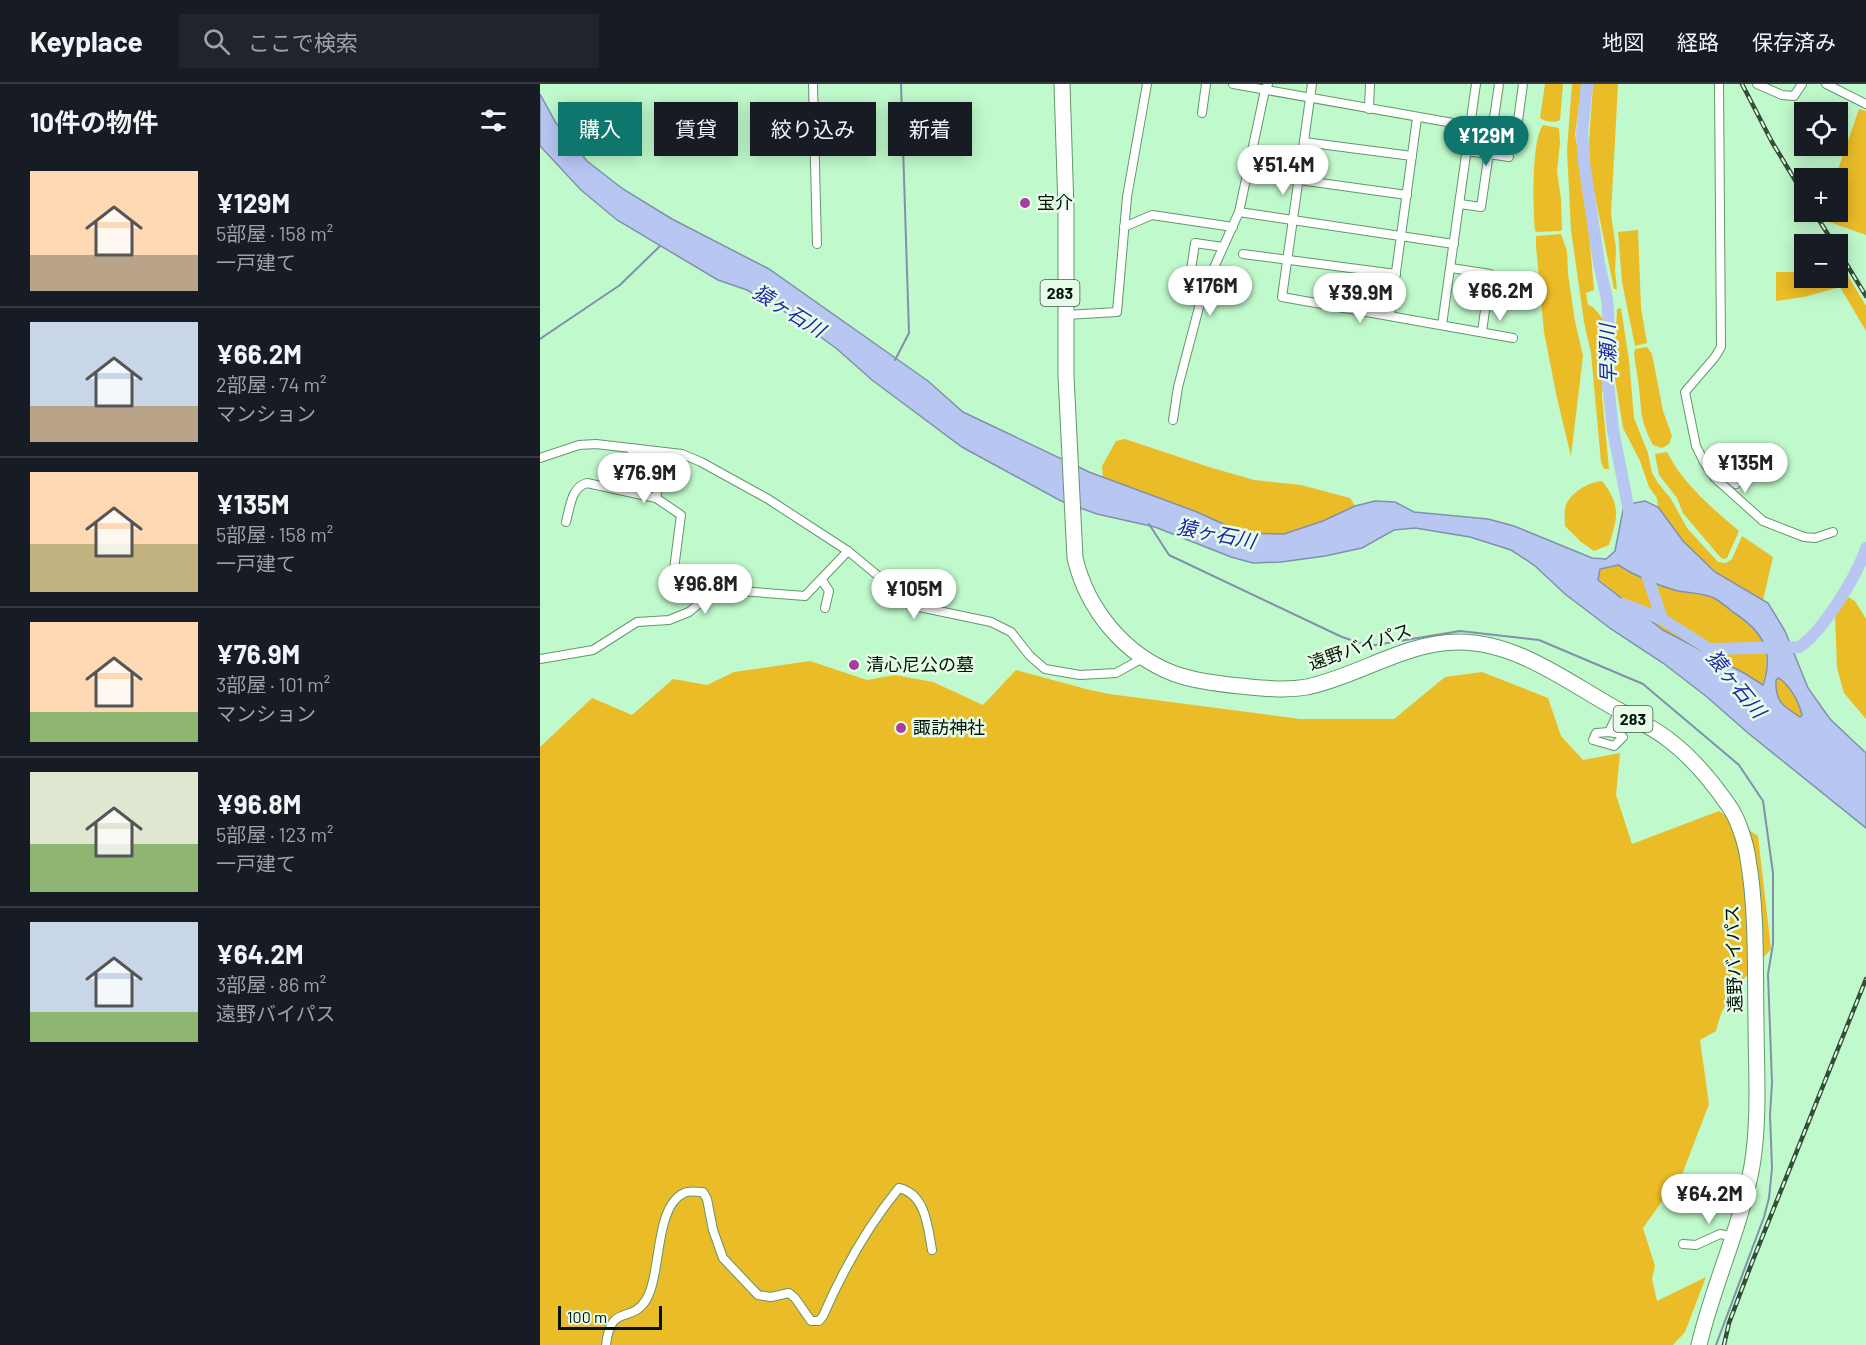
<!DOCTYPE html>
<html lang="ja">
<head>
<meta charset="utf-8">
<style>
	body { margin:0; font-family:Barlow,"Noto Sans JP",sans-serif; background:#20242c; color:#f1f3f6; height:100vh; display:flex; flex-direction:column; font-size:22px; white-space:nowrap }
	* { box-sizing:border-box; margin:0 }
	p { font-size:20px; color:#9ea1a6 }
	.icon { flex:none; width:33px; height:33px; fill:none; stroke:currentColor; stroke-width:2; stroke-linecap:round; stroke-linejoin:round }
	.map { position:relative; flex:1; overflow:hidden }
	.details { display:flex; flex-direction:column; background:#171b24; width:540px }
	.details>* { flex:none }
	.banner { position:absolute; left:18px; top:18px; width:570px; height:54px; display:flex; gap:12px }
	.fabs { position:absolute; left:1254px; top:18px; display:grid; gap:12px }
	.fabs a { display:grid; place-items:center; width:54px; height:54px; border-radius:0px; background:#171b24; box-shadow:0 3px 15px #0003; font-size:30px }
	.scale { position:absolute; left:18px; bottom:15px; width:104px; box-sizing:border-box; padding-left:6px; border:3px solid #011405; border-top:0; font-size:16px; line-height:21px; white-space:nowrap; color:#011405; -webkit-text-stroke:4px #e6fce9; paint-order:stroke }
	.price { position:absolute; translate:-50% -51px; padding:0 14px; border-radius:21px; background:#fff; color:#222; font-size:20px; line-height:39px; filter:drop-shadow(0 2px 3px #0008) }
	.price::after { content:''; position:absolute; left:50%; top:36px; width:18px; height:14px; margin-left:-9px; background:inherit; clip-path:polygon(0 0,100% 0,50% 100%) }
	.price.on { background:#0f766e; color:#fff }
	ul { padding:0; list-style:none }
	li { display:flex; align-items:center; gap:18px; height:150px; padding:0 30px }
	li+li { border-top:2px solid #363941 }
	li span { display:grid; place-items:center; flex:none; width:168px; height:120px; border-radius:0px; color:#555 }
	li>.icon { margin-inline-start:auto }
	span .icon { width:72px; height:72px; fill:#fffc; stroke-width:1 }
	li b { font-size:26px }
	h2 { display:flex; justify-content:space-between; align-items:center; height:72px; padding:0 30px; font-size:26px }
	.tag { padding:0 21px; border-radius:0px; background:#171b24; box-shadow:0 3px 15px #0003; font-size:21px; line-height:54px }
	.tag.on { background:#0f766e; color:#fff }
	header { display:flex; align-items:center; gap:36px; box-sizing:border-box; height:84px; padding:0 30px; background:#171b24; border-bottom:2px solid #363941 }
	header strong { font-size:28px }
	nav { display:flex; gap:33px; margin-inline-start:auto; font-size:21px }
	.search { width:420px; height:54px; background:#20242c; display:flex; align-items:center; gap:15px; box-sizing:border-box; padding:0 21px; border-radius:0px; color:#9ea1a6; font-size:22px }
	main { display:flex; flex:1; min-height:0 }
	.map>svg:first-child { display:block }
	.green { fill:#eabc28 }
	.water { fill:#b7c7f2; stroke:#8091ab; stroke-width:1.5; fill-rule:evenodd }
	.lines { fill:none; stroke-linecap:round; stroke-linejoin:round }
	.stream { stroke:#8091ab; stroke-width:2 }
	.river { stroke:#b7c7f2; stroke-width:12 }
	.street-casing { stroke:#62976d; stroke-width:10 }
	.highway-casing { stroke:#62976d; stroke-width:17 }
	.street { stroke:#fff; stroke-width:8 }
	.highway { stroke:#fff; stroke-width:15 }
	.rail-casing { stroke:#324f38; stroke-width:4.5 }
	.rail { stroke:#e6fce9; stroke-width:2; stroke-dasharray:7; stroke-linecap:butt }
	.poi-dot { fill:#a63ea1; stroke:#e6fce9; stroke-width:2 }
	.labels { text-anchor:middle; stroke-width:5; stroke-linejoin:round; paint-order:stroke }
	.shield { fill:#e6fce9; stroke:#465a49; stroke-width:1.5 }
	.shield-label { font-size:16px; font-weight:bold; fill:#011405 }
	.poi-label { font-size:18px; fill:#011405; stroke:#e6fce9; text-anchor:start }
	.street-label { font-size:18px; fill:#011405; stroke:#e6fce9 }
	.water-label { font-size:20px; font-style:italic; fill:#2028a2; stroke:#e6fce9 }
</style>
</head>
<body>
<header>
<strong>Keyplace</strong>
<div class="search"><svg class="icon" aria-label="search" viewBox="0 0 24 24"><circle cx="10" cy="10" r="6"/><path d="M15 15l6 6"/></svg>ここで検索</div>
<nav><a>地図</a><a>経路</a><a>保存済み</a></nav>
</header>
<main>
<section class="details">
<h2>10件の物件<svg class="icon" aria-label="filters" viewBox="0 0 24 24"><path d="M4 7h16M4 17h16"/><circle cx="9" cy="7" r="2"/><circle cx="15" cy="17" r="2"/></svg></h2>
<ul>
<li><span style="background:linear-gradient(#ffd9b3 70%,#b9a48a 0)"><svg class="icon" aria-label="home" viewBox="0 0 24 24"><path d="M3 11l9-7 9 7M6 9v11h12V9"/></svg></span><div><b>¥129M</b><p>5部屋 · 158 m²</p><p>一戸建て</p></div></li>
<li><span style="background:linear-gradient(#c9d6e8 70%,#b9a48a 0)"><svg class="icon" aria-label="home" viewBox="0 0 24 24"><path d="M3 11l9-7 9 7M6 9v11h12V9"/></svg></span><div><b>¥66.2M</b><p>2部屋 · 74 m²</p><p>マンション</p></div></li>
<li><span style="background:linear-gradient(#ffd9b3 60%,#c2b280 0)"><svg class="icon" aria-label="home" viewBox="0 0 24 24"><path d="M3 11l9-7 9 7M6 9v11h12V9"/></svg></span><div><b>¥135M</b><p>5部屋 · 158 m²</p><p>一戸建て</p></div></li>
<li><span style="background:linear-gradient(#ffd9b3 75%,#8fb573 0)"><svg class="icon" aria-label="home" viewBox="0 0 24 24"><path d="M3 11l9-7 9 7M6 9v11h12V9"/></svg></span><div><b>¥76.9M</b><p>3部屋 · 101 m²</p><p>マンション</p></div></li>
<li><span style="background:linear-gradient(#dfe7d0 60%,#8fb573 0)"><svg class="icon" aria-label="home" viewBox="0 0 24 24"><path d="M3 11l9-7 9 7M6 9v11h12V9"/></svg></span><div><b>¥96.8M</b><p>5部屋 · 123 m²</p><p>一戸建て</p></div></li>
<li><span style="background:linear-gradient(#c9d6e8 75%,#8fb573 0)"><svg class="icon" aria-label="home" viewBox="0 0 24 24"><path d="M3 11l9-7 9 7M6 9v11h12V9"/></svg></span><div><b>¥64.2M</b><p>3部屋 · 86 m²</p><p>遠野バイパス</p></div></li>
</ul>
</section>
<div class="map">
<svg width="1326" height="1261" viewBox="0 0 1326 1261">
	<rect width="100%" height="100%" fill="#c0f9cb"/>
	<!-- green -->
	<g class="green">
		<path d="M 1005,0 L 1023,0 L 1020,36 C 1015,39 1005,38 1000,34 Z"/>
		<path d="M 1032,0 L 1042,0 L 1035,50 L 1046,115 L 1054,206 L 1046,209 L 1048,221 L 1053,223 L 1064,236 L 1062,312 L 1069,385 L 1064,385 L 1061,378 L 1051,269 L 1044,238 L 1031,146 L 1027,66 Z"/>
		<path d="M 1053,0 L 1078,0 L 1071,130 L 1076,164 L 1075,187 L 1077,205 L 1074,205 L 1050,87 L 1049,57 Z"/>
		<path d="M 1319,25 L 1326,27 L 1326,151 L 1281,135 L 1284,128 L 1298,128 L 1298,94 L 1295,94 Z"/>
		<path d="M 1003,41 L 1019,44 L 1020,59 L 1017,87 L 1021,115 L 1022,146 L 1020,147 L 996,148 L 995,146 C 993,125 991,57 1003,41 Z"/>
		<path d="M 1098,146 L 1101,224 L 1107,259 L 1095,262 L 1082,198 L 1078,148 Z"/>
		<path d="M 1021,150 L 1027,167 L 1028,190 L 1035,237 L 1043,272 L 1031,372 L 1017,314 L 1004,248 L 996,162 L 996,152 Z"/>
		<path d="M 1300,179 L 1326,222 L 1326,247 L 1300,203 L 1264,213 L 1236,217 L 1236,188 L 1264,188 L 1264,194 L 1298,194 L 1298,180 Z"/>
		<path d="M 1081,224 L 1089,276 L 1094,334 L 1108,369 L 1112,389 L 1118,399 L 1131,415 L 1147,444 L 1178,478 L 1186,479 L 1192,475 L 1202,452 L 1233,473 L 1223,516 L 1175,488 L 1143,457 L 1118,423 L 1117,414 L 1109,403 L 1100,377 L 1083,344 L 1074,289 L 1077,225 Z"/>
		<path d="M 1107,263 L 1112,270 L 1123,327 L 1132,352 L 1129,360 L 1122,364 L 1113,361 C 1100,336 1102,330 1099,304 C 1098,292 1095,281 1094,269 L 1095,265 Z"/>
		<path d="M 585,355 L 669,383 L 714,396 L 761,401 L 810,414 L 815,422 L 784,437 L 744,450 L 703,449 L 657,428 L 563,394 L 562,382 L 576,357 Z"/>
		<path d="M 1127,368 C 1143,400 1172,424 1199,447 L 1187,474 L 1183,475 L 1180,473 L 1143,429 L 1137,414 L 1119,391 L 1115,370 Z"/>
		<path d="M 1062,397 C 1081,421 1078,433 1069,461 L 1054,467 L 1041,458 L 1025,442 C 1025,434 1023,424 1028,417 C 1035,406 1050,398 1062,397 Z"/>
		<path d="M 1078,481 C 1097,492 1116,501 1138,507 C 1149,510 1164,509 1174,514 C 1181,518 1187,523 1193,528 C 1223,548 1234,567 1222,602 L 1204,589 L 1123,546 L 1058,495 L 1060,485 Z"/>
		<path d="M 1306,512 L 1315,517 L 1326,535 L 1326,635 L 1304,609 L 1297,584 L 1295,530 Z"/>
		<path d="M 270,577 L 327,596 L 355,591 L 393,598 L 443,621 L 476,586 L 546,605 L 569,610 L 760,635 L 854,635 L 905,593 L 942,588 L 1008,614 L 1021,652 L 1043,676 L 1080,669 L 1076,711 L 1092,760 L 1179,727 L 1218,752 L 1231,865 C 1208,891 1183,912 1176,947 L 1160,956 L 1169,1020 L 1143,1088 L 1103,1144 L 1115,1182 L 1112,1195 L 1117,1217 L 1166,1193 L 1145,1248 L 1133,1261 L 0,1261 L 0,663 L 52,614 L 92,631 L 133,595 L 167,601 L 194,588 Z"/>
		<path d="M 1239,594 C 1252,604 1258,616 1262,631 L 1260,633 C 1243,622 1235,618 1236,596 Z"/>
	</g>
	<!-- water -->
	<path class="water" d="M 0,10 L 16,39 L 47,77 L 83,105 L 132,135 L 229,185 L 388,297 L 423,328 L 549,388 L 657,428 L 703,449 L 744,450 L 783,437 L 815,422 L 835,417 L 855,418 L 874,428 L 948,435 L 974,442 L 1052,474 L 1066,475 L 1075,467 L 1084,421 L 1105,417 L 1118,423 L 1143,457 L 1175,488 L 1228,519 L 1245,547 L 1268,604 L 1290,635 L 1326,669 L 1326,744 L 1208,649 L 1167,613 L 1123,579 L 1071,545 L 1025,510 L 994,481 L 971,466 L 930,453 L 875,444 L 854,446 L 822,464 L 785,472 L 741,478 L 713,479 L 691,473 L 615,443 L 557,430 L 521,417 L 422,363 L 332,296 L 297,265 L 252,232 L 207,206 L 178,196 L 77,136 L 41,106 L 0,62 ZM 1078,481 C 1097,493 1116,501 1138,507 C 1149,509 1164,509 1174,514 C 1181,518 1187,523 1193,528 C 1222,547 1235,566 1223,601 L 1204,589 L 1123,546 L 1058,496 L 1060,485 ZM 1239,594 C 1252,604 1258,616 1262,631 L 1260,633 C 1243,622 1235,618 1236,596 Z"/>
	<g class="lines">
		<!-- stream -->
		<g class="stream">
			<path d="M 0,255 L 80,201 L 120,162"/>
			<path d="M 355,276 L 369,249 L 361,0"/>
			<path d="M 609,440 L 629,471 L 802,553 L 829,562 L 920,547 L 999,556 L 1103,600 L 1199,681 L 1223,717 L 1233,789 L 1233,860 L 1228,890 L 1232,999 L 1230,1031 L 1232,1084 L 1229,1114 L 1224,1133 L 1176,1261"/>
		</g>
		<!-- river -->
		<g class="river">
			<path d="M 1047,0 L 1042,48 L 1044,78 L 1059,179 L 1067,215 L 1070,254 L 1067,290 L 1073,346 L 1091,437"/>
			<path d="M 1104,482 L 1122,535"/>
			<path d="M 1083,520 L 1122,535 L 1169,565 L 1187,587"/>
			<path d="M 1169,565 L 1259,563 C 1282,549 1318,490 1326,464"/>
		</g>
		<defs>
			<g id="street">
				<path d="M 273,0 L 277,160"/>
				<path d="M 693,0 L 930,42"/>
				<path d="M 772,0 L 742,213 L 973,254"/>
				<path d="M 1179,0 L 1181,263 L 1175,273 L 1145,308 L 1156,362 L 1165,380 L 1175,394 L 1223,437 L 1264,453 L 1275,454 L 1293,448"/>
				<path d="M 1217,0 L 1242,11 L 1254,12 L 1262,0"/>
				<path d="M 1286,0 L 1326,20"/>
				<path d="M 829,25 L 830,0"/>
				<path d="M 662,29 L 666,0"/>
				<path d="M 931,39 L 977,44 L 983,0"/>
				<path d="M 764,58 L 872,72"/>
				<path d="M 927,67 L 969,73"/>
				<path d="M 708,89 L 867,111"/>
				<path d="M 920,120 L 941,123 L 959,0"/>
				<path d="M 699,128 L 914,160"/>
				<path d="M 584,143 L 612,131 L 693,143"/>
				<path d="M 703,170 L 856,190"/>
				<path d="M 911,184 L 950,190 L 942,248"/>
				<path d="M 665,204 L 649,200 L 655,159 L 683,163"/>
				<path d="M 526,231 L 577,228 L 587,113 L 607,0"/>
				<path d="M 850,232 L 877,34"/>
				<path d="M 902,241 L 936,0"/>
				<path d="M 633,336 L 638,303 L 663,208 L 699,128 L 725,6 L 728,0"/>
				<path d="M 92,364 L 92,372 L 123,379 L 116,414 L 141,431 L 134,485"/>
				<path d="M 0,374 L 39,361 L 56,360 L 142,370 L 161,378 L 228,415 L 308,467 L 348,500 L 370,521 L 451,538 L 471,548 L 490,572 L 505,585 L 540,591 L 576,589 L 603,574"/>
				<path d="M 1187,393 L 1196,400 L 1215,379"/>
				<path d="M 26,438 C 30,424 31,403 47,399 L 116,414"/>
				<path d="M 282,496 L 289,507 L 285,524"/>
				<path d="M 0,575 L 53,566 L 97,538 L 129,536 L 149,528 L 166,514 L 187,506 L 265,512 L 308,467"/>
				<path d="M 1069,648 L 1056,649 L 1053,656 L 1074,662 L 1083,653 L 1080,650 L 1069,648 L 1079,627"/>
				<path d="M 1143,1160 L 1156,1161 L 1180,1150 L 1191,1152"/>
				<path d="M 66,1261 C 71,1218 90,1241 106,1216 C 122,1190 114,1123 144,1109 C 150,1106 157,1108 163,1108 L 167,1115 L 173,1146 L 183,1174 L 218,1211 L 231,1213 L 249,1209 L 255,1214 L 271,1237 L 279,1237 L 283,1232 C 303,1186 327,1143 359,1104 C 386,1110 388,1144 392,1166"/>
			</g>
			<path id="highway" d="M 522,0 L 526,125 L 526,292 L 535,474 C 547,525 584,571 635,590 C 655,597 679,600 700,602 C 722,604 745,607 767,603 C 819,592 865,558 919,558 C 973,558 1021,593 1066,619 C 1086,631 1110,641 1129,656 C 1153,674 1174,700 1191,725 C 1199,738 1206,760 1208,775 C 1217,826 1215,884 1216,935 C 1216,984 1220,1034 1212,1082 C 1201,1143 1173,1201 1159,1261"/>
		</defs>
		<!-- street casing -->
		<use href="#street" class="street-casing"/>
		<!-- highway casing -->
		<use href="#highway" class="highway-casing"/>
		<!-- street -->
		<use href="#street" class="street"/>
		<!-- highway -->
		<use href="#highway" class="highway"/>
		<defs>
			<g id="rail">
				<path d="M 1202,0 L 1232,58 L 1264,111"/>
				<path d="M 1274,128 L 1294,160"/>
				<path d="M 1298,166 L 1326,212"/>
				<path d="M 1184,1261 L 1189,1239 L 1211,1181 L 1326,895"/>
			</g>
		</defs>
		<!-- rail casing -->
		<use href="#rail" class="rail-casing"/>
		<!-- rail -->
		<use href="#rail" class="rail"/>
	</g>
	<!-- markers -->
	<g class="poi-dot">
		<circle cx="485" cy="119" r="6"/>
		<circle cx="314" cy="581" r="6"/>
		<circle cx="361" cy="644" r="6"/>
	</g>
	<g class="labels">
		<!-- shield labels -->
		<g class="shield">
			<rect x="500.5" y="196" width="39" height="26" rx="4.5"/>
			<rect x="1073.5" y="622" width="39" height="26" rx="4.5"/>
		</g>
		<g class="shield-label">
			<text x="520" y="215">283</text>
			<text x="1093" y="641">283</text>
		</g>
		<!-- poi labels -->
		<g class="poi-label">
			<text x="497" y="125">宝介</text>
			<text x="326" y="587">清心尼公の墓</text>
			<text x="373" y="650">諏訪神社</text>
		</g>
		<!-- street labels -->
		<g class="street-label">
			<text transform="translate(820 563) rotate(-19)" y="6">遠野バイパス</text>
			<text transform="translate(1194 875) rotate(-92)" y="6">遠野バイパス</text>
		</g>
		<!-- water labels -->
		<g class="water-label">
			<text transform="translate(249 227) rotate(32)" y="7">猿ヶ石川</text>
			<text transform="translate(1068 270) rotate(-91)" y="7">早瀬川</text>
			<text transform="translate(676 450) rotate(11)" y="7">猿ヶ石川</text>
			<text transform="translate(1196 600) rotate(51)" y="7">猿ヶ石川</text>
		</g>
	</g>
</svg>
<div class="fabs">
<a><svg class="icon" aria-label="locate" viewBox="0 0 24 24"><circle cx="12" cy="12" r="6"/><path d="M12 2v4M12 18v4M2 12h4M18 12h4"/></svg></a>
<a>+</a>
<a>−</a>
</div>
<div class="scale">100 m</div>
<b class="price on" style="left:946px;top:83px">¥129M</b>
<b class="price" style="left:743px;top:112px">¥51.4M</b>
<b class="price" style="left:670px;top:233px">¥176M</b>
<b class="price" style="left:960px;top:238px">¥66.2M</b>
<b class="price" style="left:820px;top:240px">¥39.9M</b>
<b class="price" style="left:1205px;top:410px">¥135M</b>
<b class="price" style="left:104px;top:420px">¥76.9M</b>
<b class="price" style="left:165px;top:531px">¥96.8M</b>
<b class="price" style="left:374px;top:536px">¥105M</b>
<b class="price" style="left:1169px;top:1141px">¥64.2M</b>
<div class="banner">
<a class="tag on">購入</a>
<a class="tag">賃貸</a>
<a class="tag">絞り込み</a>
<a class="tag">新着</a>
</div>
</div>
</main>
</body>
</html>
